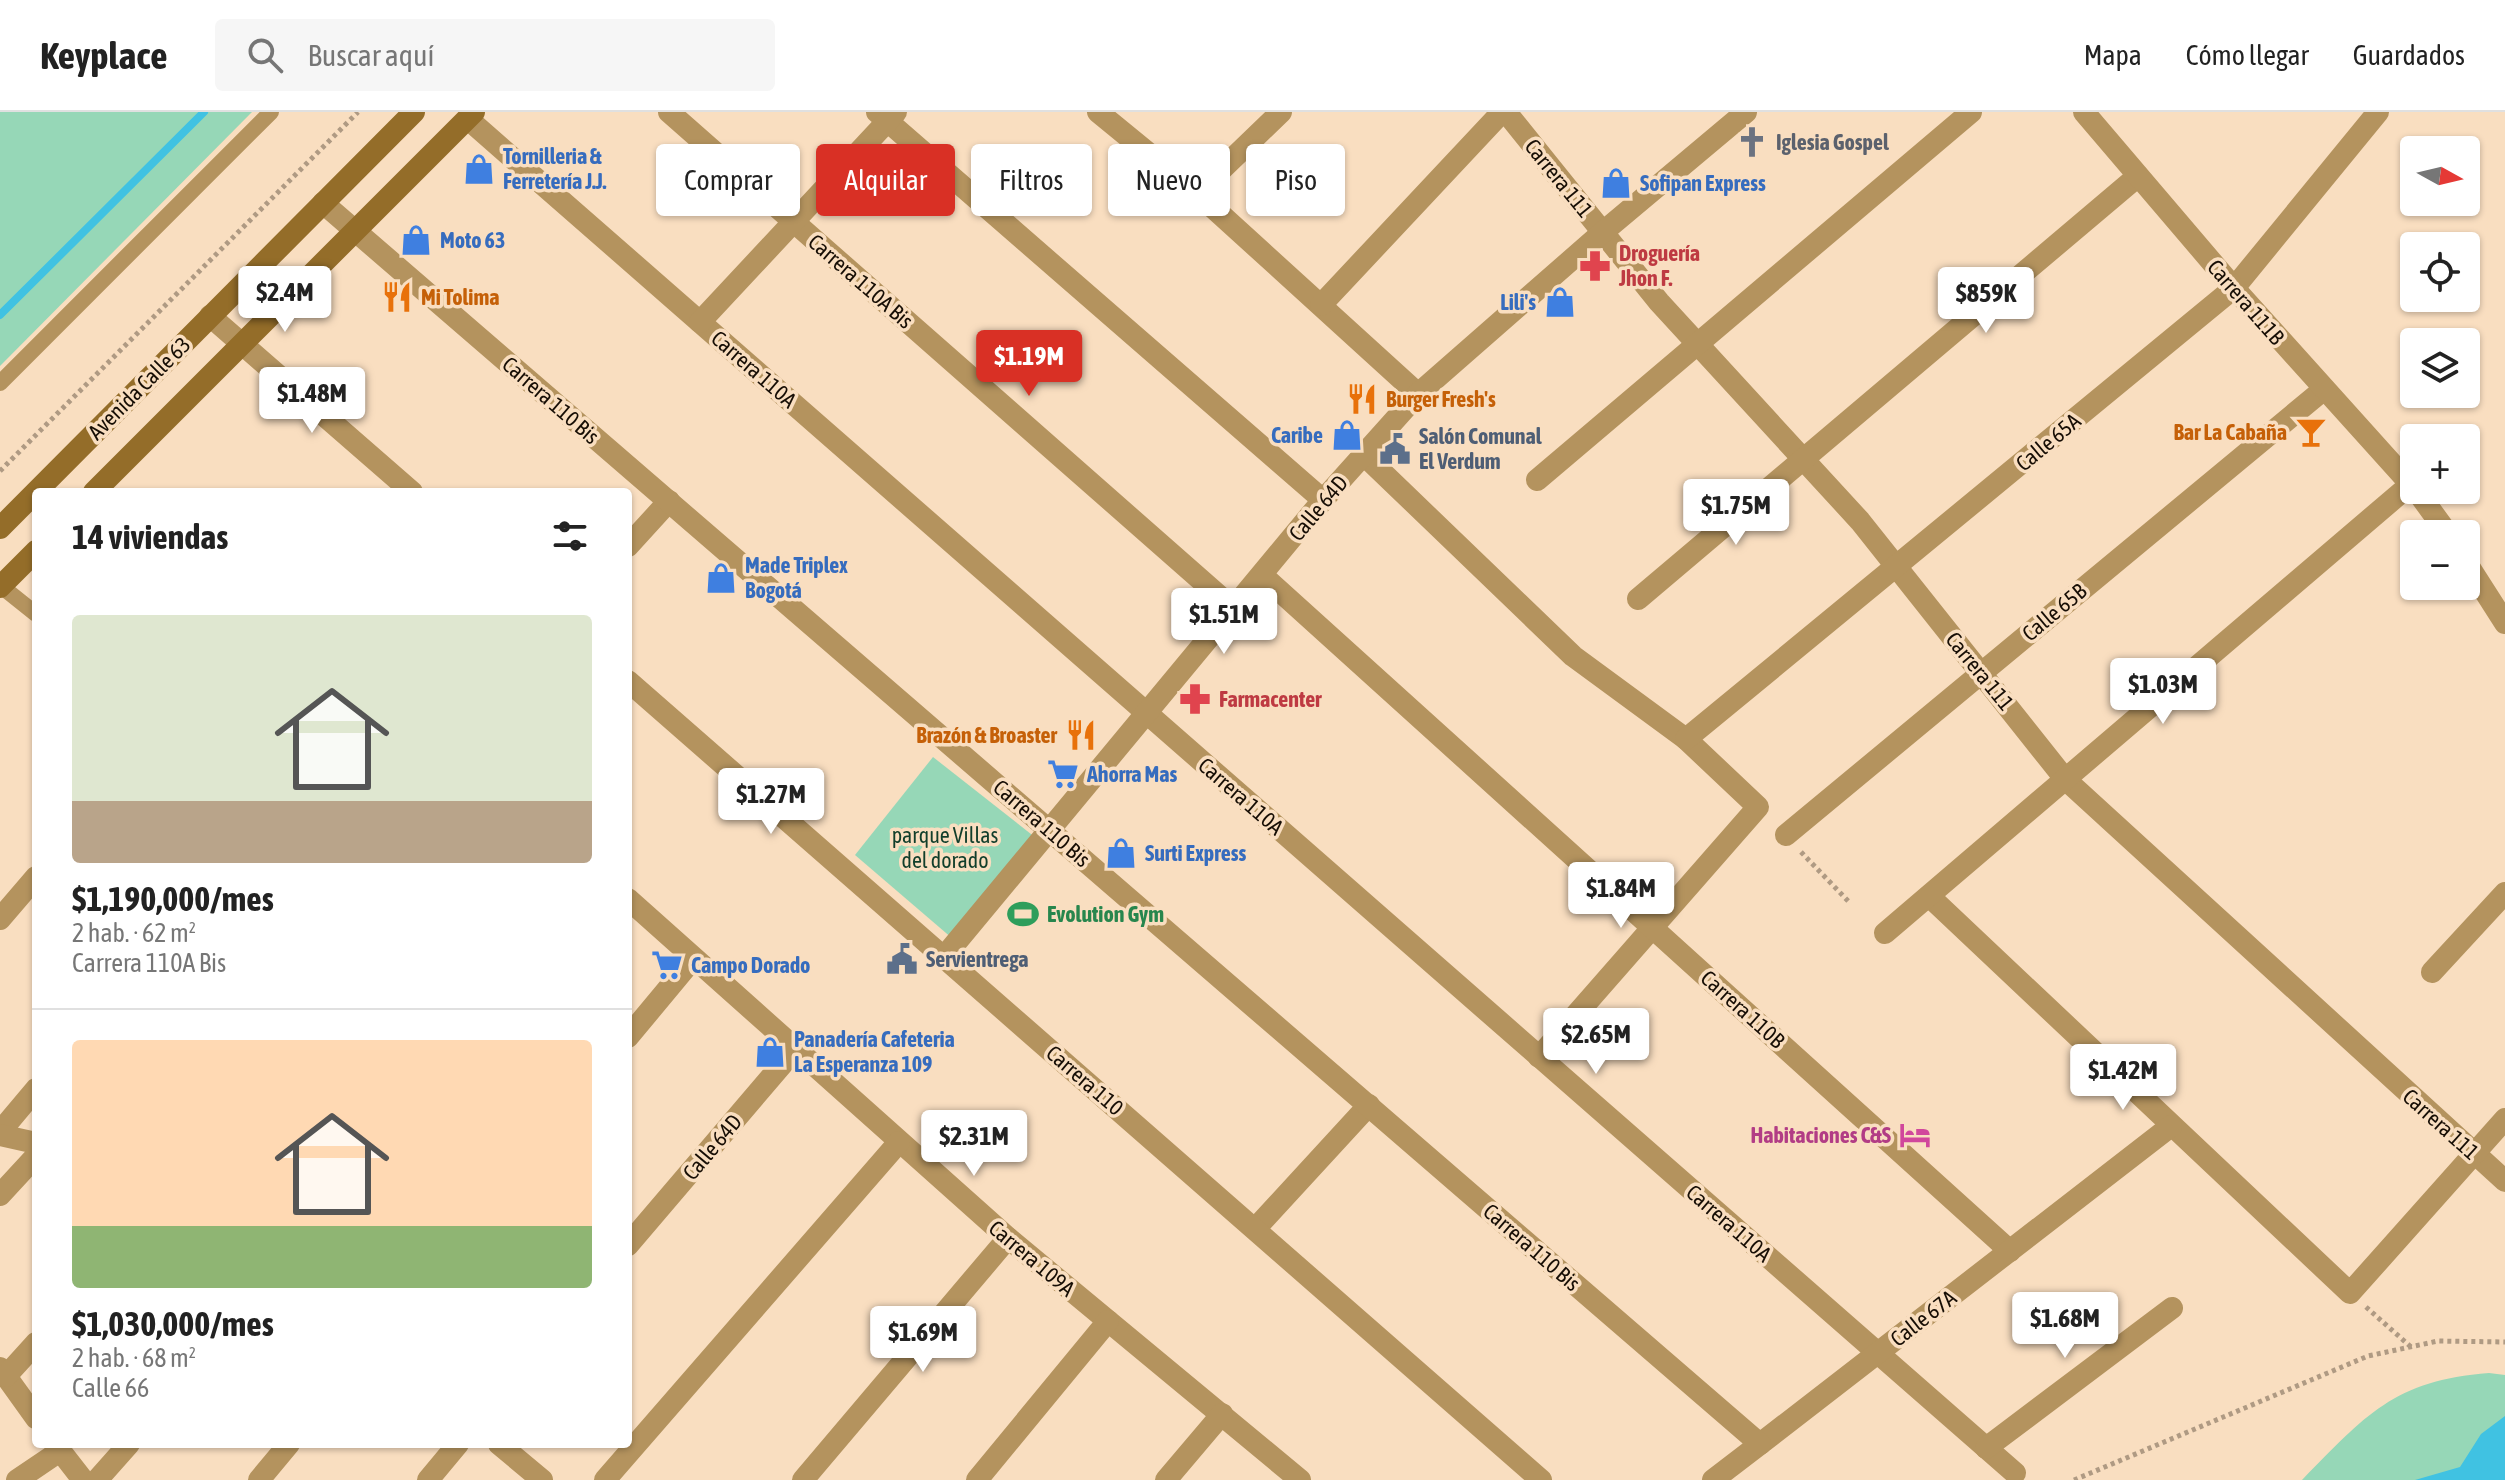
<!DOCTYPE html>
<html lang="es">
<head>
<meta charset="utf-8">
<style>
	body { margin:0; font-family:"Asap Condensed",sans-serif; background:#f6f6f6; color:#222; height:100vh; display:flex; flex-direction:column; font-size:30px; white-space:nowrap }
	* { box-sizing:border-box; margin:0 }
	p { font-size:26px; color:#767676 }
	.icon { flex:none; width:44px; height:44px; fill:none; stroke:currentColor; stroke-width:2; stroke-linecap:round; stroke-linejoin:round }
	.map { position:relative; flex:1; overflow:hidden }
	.sheet { position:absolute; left:32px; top:376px; width:600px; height:960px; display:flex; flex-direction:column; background:#fff; border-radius:8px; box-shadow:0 2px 6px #0004 }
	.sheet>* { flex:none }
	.guide { position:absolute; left:656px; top:32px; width:760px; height:72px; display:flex; gap:16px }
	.needle { width:52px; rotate:98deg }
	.controls { position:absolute; left:2400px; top:24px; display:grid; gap:16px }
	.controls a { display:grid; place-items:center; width:80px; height:80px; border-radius:8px; background:#fff; box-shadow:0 2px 6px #0004; font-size:40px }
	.price { position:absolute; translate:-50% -68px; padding:0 18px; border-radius:8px; background:#fff; color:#222; font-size:26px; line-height:52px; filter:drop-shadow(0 2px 4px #0008) }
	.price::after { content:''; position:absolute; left:50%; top:48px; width:24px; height:18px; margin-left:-12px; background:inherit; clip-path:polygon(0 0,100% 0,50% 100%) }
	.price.active { background:#d93025; color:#fff }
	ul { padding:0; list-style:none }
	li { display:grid; align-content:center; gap:16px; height:424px; padding:0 40px }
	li+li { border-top:2px solid #e0e0e0 }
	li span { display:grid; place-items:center; height:248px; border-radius:8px; color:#555 }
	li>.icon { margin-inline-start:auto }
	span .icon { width:144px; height:144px; fill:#fffc; stroke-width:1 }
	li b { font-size:34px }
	h2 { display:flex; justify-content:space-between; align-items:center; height:96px; padding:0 40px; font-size:34px }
	.chip { padding:0 28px; border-radius:8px; background:#fff; box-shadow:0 2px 6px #0004; font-size:28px; line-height:72px }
	.chip.active { background:#d93025; color:#fff }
	header { display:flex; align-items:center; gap:48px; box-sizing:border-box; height:112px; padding:0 40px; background:#fff; border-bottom:2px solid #e0e0e0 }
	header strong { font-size:38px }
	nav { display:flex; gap:44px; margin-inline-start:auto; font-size:28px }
	.search { width:560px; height:72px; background:#f6f6f6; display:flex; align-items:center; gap:20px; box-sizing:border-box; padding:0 28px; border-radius:8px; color:#767676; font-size:30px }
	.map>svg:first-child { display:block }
	.green { fill:#96d7b7 }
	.water { fill:#40c2e2 }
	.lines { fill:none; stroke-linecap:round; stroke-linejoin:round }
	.stream { stroke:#40c2e2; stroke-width:8 }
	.path { stroke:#af9a83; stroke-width:5; stroke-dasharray:4 4; stroke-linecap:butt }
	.service { stroke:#b4935e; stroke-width:16 }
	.minor { stroke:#b4935e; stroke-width:22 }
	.tertiary { stroke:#b4935e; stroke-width:22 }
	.secondary { stroke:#946d29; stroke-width:22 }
	.labels { text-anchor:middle; stroke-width:7; stroke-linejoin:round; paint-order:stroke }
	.worship-label { font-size:22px; font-weight:bold; fill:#5b616d; stroke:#f9dec0; text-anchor:start }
	.shop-label { font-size:22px; font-weight:bold; fill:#366cbe; stroke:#f9dec0; text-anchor:start }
	.street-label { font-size:22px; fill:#170e05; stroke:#f9dec0 }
	.health-label { font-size:22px; font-weight:bold; fill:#be3a42; stroke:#f9dec0; text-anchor:start }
	.food-label { font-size:22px; font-weight:bold; fill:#c56008; stroke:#f9dec0; text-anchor:start }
	.service-label { font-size:22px; font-weight:bold; fill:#4e5e75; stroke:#f9dec0; text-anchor:start }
	.park-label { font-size:22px; fill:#113e2b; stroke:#f9dec0 }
	.leisure-label { font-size:22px; font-weight:bold; fill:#27864d; stroke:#f9dec0; text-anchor:start }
	.hotel-label { font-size:22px; font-weight:bold; fill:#b23c85; stroke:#f9dec0; text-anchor:end }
</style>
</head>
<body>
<header>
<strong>Keyplace</strong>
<div class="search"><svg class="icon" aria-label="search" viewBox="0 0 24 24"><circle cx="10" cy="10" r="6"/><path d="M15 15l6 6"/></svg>Buscar aquí</div>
<nav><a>Mapa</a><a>Cómo llegar</a><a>Guardados</a></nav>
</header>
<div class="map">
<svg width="2505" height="1368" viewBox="0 0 2505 1368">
	<rect width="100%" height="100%" fill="#f9dec0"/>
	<!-- green -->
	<g class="green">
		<path d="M 0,0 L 252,0 L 0,254 Z"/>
		<path d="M 933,645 L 1036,726 L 953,827 L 855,743 Z"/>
		<path d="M 2489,1261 L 2505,1263 L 2505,1368 L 2302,1368 C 2365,1304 2394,1268 2489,1261 Z"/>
	</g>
	<!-- water -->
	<path class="water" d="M 2505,1304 L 2505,1368 L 2415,1368 L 2460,1355 L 2481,1322 Z"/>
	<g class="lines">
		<!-- stream -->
		<path class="stream" d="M 0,203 L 204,0"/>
		<!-- path -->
		<g class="path">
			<path d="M 0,359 L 358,0"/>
			<path d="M 1801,740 L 1850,791"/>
			<path d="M 2366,1195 L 2411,1235"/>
			<path d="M 2074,1368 L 2368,1244 L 2438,1229 L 2505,1230"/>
		</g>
		<!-- service -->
		<g class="service">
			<path d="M 0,271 L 271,0"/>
			<path d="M 1,474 L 36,502"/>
		</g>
		<!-- minor -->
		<g class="minor">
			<path d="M 669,0 L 1234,497"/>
			<path d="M 877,0 L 1323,388"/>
			<path d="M 1098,0 L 1197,81 L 1418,282"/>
			<path d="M 1506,0 L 1659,190 L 1860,409 L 2065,667 L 2505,1069"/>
			<path d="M 468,7 L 2015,1361"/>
			<path d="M 1197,81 L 1281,0"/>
			<path d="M 1321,193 L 1502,0"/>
			<path d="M 700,210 L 896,0"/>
			<path d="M 1363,342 L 1573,544 L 1686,627 L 1758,695 L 1539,945"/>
			<path d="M 1537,368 L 1971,0"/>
			<path d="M 628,434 L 669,389"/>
			<path d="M 1262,463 L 2010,1139"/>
			<path d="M 1638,487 L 2138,64"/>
			<path d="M 1686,627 L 2234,176 L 2378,0"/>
			<path d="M 1786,723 L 2323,278"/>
			<path d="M 1929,784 L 2350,1181 L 2505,1007"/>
			<path d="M 628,787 L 1008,1126 L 1300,1368"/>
			<path d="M 0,807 L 36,765"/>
			<path d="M 1885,821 L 2411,372"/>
			<path d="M 2432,860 L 2505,781"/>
			<path d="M 628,925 L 692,848"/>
			<path d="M 0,1020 L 36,977"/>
			<path d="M 0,1023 L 36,1031"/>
			<path d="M 0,1083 L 36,1044"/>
			<path d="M 1255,1117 L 1369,993"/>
			<path d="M 628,1133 L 796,936"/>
			<path d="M 0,1256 L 36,1306"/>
			<path d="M 6,1264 L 36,1231"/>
			<path d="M 55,1332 L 83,1368"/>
			<path d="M 499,1332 L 542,1368"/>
			<path d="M 1760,1332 L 2171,1014"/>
			<path d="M 1986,1336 L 2172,1196"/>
			<path d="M 17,1368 L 60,1339"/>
			<path d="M 97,1368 L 129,1332"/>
			<path d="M 259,1368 L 289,1332"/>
			<path d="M 428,1368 L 458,1332"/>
			<path d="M 605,1368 L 899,1030"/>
			<path d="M 803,1368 L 1008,1126"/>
			<path d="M 977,1368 L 1108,1209"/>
			<path d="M 1166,1368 L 1222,1302"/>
		</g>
		<!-- tertiary -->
		<g class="tertiary">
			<path d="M 2084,0 L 2234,176 L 2414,376"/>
			<path d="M 323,91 L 1760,1332 L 1713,1368"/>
			<path d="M 210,204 L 412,380"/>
			<path d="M 2416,378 L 2448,422"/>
			<path d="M 2466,450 L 2505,511"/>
			<path d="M 628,569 L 1541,1368"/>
			<path d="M 944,845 L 1323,388 L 1418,282 L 1603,120 L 1746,0"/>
		</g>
		<!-- secondary -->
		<g class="secondary">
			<path d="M 94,380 L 474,0"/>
			<path d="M 0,416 L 414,0"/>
			<path d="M 0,475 L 36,439"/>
		</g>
	</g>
	<!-- icons -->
	<defs>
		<symbol id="church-bare" viewBox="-9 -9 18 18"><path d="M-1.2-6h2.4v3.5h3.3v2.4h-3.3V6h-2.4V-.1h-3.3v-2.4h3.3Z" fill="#6b7280" stroke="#f9dec0" stroke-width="2.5" paint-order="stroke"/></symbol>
		<symbol id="shop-bare" viewBox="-9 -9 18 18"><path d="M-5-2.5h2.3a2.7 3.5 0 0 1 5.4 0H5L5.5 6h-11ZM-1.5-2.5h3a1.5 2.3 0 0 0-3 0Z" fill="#3f7fe0" stroke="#f9dec0" stroke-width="2.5" paint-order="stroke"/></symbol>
		<symbol id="pharmacy-bare" viewBox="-9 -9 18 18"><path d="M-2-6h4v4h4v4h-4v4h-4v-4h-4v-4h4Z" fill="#e0444e" stroke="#f9dec0" stroke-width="2.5" paint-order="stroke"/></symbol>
		<symbol id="restaurant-bare" viewBox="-9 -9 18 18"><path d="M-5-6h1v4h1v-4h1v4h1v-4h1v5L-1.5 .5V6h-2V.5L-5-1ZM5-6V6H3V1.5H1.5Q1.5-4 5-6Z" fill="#e8710a" stroke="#f9dec0" stroke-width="2.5" paint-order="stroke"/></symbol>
		<symbol id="bar-bare" viewBox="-9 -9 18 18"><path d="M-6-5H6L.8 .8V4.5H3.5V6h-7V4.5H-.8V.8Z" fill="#e8710a" stroke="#f9dec0" stroke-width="2.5" paint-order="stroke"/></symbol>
		<symbol id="civic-bare" viewBox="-9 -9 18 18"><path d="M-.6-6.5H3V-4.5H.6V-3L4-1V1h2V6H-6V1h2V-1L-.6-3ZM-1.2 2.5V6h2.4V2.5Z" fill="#5c6f8a" stroke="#f9dec0" stroke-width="2.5" paint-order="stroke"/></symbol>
		<symbol id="supermarket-bare" viewBox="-9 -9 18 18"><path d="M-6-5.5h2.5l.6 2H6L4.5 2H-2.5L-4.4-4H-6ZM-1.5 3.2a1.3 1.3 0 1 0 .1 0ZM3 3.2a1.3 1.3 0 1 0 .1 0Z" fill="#3f7fe0" stroke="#f9dec0" stroke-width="2.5" paint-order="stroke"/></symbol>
		<symbol id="stadium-bare" viewBox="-9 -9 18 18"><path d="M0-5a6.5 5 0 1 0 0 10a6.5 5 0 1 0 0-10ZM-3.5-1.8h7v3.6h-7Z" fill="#2e9e5b" stroke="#f9dec0" stroke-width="2.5" paint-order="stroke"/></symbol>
		<symbol id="hotel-bare" viewBox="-9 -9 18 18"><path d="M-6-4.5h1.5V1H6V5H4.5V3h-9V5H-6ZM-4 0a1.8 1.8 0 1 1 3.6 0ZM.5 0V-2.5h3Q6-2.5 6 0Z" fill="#d1479c" stroke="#f9dec0" stroke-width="2.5" paint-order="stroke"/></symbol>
	</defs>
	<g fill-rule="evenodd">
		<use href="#church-bare" x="1730" y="8" width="44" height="44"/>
		<use href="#shop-bare" x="457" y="35" width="44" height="44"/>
		<use href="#shop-bare" x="1594" y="49" width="44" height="44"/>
		<use href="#shop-bare" x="394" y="106" width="44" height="44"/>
		<use href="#pharmacy-bare" x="1573" y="132" width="44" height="44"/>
		<use href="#restaurant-bare" x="375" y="163" width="44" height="44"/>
		<use href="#shop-bare" x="1538" y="168" width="44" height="44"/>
		<use href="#restaurant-bare" x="1340" y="265" width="44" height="44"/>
		<use href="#bar-bare" x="2289" y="298" width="44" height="44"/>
		<use href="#shop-bare" x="1325" y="301" width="44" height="44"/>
		<use href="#civic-bare" x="1373" y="315" width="44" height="44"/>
		<use href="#shop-bare" x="699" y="444" width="44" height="44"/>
		<use href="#pharmacy-bare" x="1173" y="565" width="44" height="44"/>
		<use href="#restaurant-bare" x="1059" y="601" width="44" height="44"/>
		<use href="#supermarket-bare" x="1041" y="640" width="44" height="44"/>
		<use href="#shop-bare" x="1099" y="719" width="44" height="44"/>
		<use href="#stadium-bare" x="1001" y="780" width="44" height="44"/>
		<use href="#civic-bare" x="880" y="825" width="44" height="44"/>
		<use href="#supermarket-bare" x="645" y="831" width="44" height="44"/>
		<use href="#shop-bare" x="748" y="918" width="44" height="44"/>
		<use href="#hotel-bare" x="1893" y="1001" width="44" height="44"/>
	</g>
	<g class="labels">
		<!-- worship labels -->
		<g class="worship-label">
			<text x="1776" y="38">Iglesia Gospel</text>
		</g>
		<!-- shop labels -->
		<g class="shop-label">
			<text x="503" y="52">Tornilleria &amp;<tspan x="503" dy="25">Ferretería J.J.</tspan></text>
			<text x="1640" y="79">Sofipan Express</text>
			<text x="440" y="136">Moto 63</text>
			<text x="1536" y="198" text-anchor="end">Lili's</text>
			<text x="1323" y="331" text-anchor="end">Caribe</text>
			<text x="745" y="461">Made Triplex<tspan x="745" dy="25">Bogotá</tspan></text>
			<text x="1087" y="670">Ahorra Mas</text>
			<text x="1145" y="749">Surti Express</text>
			<text x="691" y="861">Campo Dorado</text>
			<text x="794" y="935">Panadería Cafeteria<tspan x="794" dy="25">La Esperanza 109</tspan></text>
		</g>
		<!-- street labels -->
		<g class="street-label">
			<text transform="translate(1559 66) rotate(51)" y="8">Carrera 111</text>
			<text transform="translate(861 169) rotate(41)" y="8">Carrera 110A Bis</text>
			<text transform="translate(2246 190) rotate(49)" y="8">Carrera 111B</text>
			<text transform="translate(754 257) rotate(41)" y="8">Carrera 110A</text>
			<text transform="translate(139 276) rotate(-45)" y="8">Avenida Calle 63</text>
			<text transform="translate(551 288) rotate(41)" y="8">Carrera 110 Bis</text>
			<text transform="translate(2048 330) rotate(-40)" y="8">Calle 65A</text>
			<text transform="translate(1318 396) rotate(-50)" y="8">Calle 64D</text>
			<text transform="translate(2054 500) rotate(-40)" y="8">Calle 65B</text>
			<text transform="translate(1980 559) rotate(51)" y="8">Carrera 111</text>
			<text transform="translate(1241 684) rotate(41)" y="8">Carrera 110A</text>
			<text transform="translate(1042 711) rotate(41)" y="8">Carrera 110 Bis</text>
			<text transform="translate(1743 897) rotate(42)" y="8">Carrera 110B</text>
			<text transform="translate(1085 968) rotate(41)" y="8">Carrera 110</text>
			<text transform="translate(2441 1012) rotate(42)" y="8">Carrera 111</text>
			<text transform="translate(712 1035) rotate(-50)" y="8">Calle 64D</text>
			<text transform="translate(1729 1111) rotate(41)" y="8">Carrera 110A</text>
			<text transform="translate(1532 1135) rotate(41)" y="8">Carrera 110 Bis</text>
			<text transform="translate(1032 1146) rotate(40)" y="8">Carrera 109A</text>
			<text transform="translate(1923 1206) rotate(-38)" y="8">Calle 67A</text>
		</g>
		<!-- health labels -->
		<g class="health-label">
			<text x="1619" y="149">Droguería<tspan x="1619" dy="25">Jhon F.</tspan></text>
			<text x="1219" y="595">Farmacenter</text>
		</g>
		<!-- food labels -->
		<g class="food-label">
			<text x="421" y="193">Mi Tolima</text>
			<text x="1386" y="295">Burger Fresh's</text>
			<text x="2287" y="328" text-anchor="end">Bar La Cabaña</text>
			<text x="1057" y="631" text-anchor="end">Brazón &amp; Broaster</text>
		</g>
		<!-- service labels -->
		<g class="service-label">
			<text x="1419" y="332">Salón Comunal<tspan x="1419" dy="25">El Verdum</tspan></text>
			<text x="926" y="855">Servientrega</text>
		</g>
		<!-- park labels -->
		<g class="park-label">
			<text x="945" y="731">parque Villas<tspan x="945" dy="25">del dorado</tspan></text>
		</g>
		<!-- leisure labels -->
		<g class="leisure-label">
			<text x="1047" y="810">Evolution Gym</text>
		</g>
		<!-- hotel labels -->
		<g class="hotel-label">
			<text x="1891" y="1031">Habitaciones C&amp;S</text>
		</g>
	</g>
</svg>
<div class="controls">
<a><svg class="needle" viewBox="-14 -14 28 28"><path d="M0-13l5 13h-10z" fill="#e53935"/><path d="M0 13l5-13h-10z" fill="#767676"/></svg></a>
<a><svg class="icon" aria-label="locate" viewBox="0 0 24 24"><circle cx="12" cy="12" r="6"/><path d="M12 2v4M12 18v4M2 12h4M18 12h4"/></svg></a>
<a><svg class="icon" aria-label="layers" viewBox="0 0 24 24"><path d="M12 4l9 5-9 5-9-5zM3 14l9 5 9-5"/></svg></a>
<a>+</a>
<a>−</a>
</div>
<b class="price" style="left:285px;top:222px">$2.4M</b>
<b class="price" style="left:1986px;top:223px">$859K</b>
<b class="price active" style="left:1029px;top:286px">$1.19M</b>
<b class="price" style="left:312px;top:323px">$1.48M</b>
<b class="price" style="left:1736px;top:435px">$1.75M</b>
<b class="price" style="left:1224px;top:544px">$1.51M</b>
<b class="price" style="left:2163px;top:614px">$1.03M</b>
<b class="price" style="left:771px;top:724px">$1.27M</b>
<b class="price" style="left:1621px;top:818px">$1.84M</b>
<b class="price" style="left:1596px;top:964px">$2.65M</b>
<b class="price" style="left:2123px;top:1000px">$1.42M</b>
<b class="price" style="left:974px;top:1066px">$2.31M</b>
<b class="price" style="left:2065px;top:1248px">$1.68M</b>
<b class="price" style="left:923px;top:1262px">$1.69M</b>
<div class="guide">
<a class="chip">Comprar</a>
<a class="chip active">Alquilar</a>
<a class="chip">Filtros</a>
<a class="chip">Nuevo</a>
<a class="chip">Piso</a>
</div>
<section class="sheet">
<h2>14 viviendas<svg class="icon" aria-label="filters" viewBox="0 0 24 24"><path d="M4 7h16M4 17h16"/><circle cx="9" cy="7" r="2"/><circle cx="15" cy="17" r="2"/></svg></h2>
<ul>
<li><span style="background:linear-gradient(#dfe7d0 75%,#b9a48a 0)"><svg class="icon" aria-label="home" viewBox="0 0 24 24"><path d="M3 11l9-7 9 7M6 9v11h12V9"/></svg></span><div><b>$1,190,000/mes</b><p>2 hab. · 62 m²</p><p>Carrera 110A Bis</p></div></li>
<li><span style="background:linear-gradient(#ffd9b3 75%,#8fb573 0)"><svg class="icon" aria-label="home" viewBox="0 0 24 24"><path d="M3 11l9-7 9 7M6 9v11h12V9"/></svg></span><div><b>$1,030,000/mes</b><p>2 hab. · 68 m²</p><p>Calle 66</p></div></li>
</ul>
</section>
</div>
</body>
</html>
